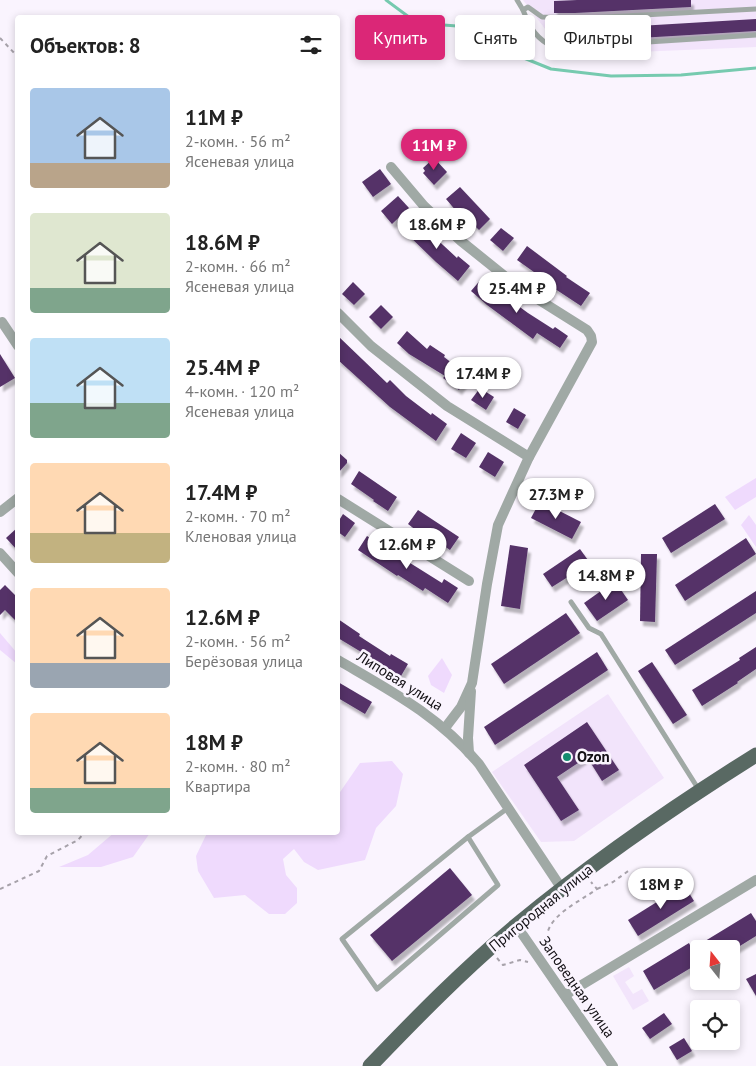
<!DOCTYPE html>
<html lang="ru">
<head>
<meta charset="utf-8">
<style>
	body { margin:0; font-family:"PT Sans",sans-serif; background:#f2f2f2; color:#222; height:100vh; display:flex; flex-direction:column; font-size:19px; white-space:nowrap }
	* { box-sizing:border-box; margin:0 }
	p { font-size:16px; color:#767676 }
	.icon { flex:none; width:28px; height:28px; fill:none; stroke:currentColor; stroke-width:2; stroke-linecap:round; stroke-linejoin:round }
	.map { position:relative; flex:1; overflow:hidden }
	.side { position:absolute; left:15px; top:15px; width:325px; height:820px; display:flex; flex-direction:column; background:#fff; border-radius:5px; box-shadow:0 2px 8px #0003 }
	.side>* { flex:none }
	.hud { position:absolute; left:355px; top:15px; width:325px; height:45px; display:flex; gap:10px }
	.needle { width:32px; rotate:343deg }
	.fabs { position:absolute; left:690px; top:940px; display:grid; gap:10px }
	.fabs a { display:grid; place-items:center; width:50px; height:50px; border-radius:5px; background:#fff; box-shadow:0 2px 8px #0003; font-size:25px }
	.price { position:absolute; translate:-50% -42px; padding:0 11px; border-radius:18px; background:#fff; color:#222; font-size:16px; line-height:32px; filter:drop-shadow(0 1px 2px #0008) }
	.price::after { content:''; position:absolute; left:50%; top:30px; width:15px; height:11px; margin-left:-8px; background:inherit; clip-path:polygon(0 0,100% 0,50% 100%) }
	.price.current { background:#db2777; color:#fff }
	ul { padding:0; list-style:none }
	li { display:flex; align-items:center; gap:15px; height:125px; padding:0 15px }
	li span { display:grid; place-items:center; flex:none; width:140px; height:100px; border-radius:5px; color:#555 }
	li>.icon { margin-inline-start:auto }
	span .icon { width:60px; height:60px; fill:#fffc; stroke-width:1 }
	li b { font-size:21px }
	h2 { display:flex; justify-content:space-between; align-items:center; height:60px; padding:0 15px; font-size:21px }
	.chip { padding:0 18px; border-radius:5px; background:#fff; box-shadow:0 2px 8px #0003; font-size:18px; line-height:45px }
	.chip.current { background:#db2777; color:#fff }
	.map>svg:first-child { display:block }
	.built { fill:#f2e4fb }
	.green { fill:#efdafd }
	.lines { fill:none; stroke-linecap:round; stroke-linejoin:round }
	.stream { stroke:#76caaf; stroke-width:3 }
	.building { fill:#543367; filter:url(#shadow) }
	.path { stroke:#a7a2aa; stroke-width:2; stroke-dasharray:4 4; stroke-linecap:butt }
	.service { stroke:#a0a9a5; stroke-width:5 }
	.minor { stroke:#a0a9a5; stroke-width:10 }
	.primary { stroke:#596963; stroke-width:15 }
	.poi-dot { fill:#148c6f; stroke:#faf4fe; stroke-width:2 }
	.labels { text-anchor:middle; stroke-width:5; stroke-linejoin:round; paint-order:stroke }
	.street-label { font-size:15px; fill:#131015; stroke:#faf4fe }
	.poi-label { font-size:15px; font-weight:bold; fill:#131015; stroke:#faf4fe; text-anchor:start }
</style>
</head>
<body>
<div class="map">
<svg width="756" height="1066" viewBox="0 0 756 1066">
	<defs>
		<filter id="shadow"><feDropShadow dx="3" dy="5" stdDeviation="1" flood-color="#0004"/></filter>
	</defs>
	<rect width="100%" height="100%" fill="#faf4fe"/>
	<!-- built -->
	<g class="built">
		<path d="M 523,0 L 756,0 L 756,47 L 565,55 Z"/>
		<path d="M 608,694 L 664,778 L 574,841 L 541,842 L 492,772 Z"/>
		<path d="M 629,967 L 634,976 L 625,982 L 633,994 L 642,989 L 649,1001 L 633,1010 L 613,976 Z"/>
	</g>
	<!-- green -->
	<g class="green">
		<path d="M 756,478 L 756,497 L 735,510 L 725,497 Z"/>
		<path d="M 749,515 L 756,525 L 756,547 L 741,525 Z"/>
		<path d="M 0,633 L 17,653 L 17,664 L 0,650 Z"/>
		<path d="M 442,658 L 452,675 L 444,693 L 431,685 L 428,676 Z"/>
		<path d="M 392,761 L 403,774 L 396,806 L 376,828 L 365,860 L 318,870 L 304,862 L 294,849 L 283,859 L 286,875 L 297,888 L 297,903 L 285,914 L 269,914 L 245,895 L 214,898 L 198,871 L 196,856 L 207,833 L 338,832 L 338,795 L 360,763 Z"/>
		<path d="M 115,832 L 150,833 L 133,857 L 101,867 L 59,867 L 88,855 Z"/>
	</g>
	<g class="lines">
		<!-- stream -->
		<path class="stream" d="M 386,0 L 417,23 L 470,27 L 509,52 L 551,69 L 611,76 L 681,75 L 756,68"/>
	</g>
	<!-- building -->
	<g class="building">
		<path d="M 577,0 L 691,0 L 691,7 L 575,13 L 554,13 L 554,1 Z"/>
		<path d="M 756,19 L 756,31 L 556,43 L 555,31 Z"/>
		<path d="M 434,158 L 447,172 L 434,185 L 423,173 L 425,171 L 423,168 Z"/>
		<path d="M 380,169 L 391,184 L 373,197 L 362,182 Z"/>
		<path d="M 460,187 L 490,219 L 479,230 L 459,210 L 457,212 L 446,199 Z"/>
		<path d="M 398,196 L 409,208 L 392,224 L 381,211 Z"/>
		<path d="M 419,219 L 431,230 L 429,232 L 457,258 L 458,256 L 470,266 L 458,281 L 436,262 L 405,232 Z"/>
		<path d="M 501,228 L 514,238 L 503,251 L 490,240 Z"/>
		<path d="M 527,246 L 567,276 L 566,277 L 590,293 L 581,306 L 540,279 L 541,277 L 517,260 Z"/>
		<path d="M 483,277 L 495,289 L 528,313 L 553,329 L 555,327 L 568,336 L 560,348 L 537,333 L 533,339 L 487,305 L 471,291 Z"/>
		<path d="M 353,282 L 365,294 L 354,305 L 342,294 Z"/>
		<path d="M 381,305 L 393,317 L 381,329 L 369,317 Z"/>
		<path d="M 407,331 L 427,349 L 430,345 L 445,355 L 444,357 L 469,376 L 459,390 L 443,378 L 445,376 L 409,354 L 397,343 Z"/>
		<path d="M 338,336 L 387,383 L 390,380 L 406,396 L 431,415 L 432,413 L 447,424 L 436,441 L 390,407 L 338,360 Z"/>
		<path d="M 0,354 L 15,378 L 0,387 Z"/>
		<path d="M 480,388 L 494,397 L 486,410 L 471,400 Z"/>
		<path d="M 514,408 L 526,415 L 518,429 L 506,422 Z"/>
		<path d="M 461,433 L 476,443 L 466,458 L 451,449 Z"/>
		<path d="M 338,452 L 347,460 L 347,463 L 338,473 Z"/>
		<path d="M 488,452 L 504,462 L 495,477 L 479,467 Z"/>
		<path d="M 359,471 L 397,497 L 388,511 L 373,501 L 374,500 L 351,484 Z"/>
		<path d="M 540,501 L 581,522 L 572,539 L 531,518 Z"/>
		<path d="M 715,504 L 725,519 L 671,553 L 662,538 Z"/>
		<path d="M 418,510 L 459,537 L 450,550 L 423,531 L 421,534 L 408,524 Z"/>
		<path d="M 343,514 L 355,523 L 345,537 L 338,532 L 338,522 Z"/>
		<path d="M 18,527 L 18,551 L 6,538 Z"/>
		<path d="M 367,536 L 442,583 L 444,579 L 458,588 L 448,603 L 425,588 L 423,591 L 398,575 L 397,576 L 358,550 Z"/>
		<path d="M 746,538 L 756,554 L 685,601 L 675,585 Z"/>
		<path d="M 510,545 L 528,548 L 520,609 L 501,606 Z"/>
		<path d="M 580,549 L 590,563 L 552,587 L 543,574 Z"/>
		<path d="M 641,554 L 657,554 L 655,622 L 640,621 Z"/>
		<path d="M 615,581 L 628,600 L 597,621 L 584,603 Z"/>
		<path d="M 5,585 L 18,598 L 18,623 L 5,610 L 0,615 L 0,590 Z"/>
		<path d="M 756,591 L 756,613 L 675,665 L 665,650 Z"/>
		<path d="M 566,613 L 580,633 L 504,684 L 491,664 Z"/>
		<path d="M 338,619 L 360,634 L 359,636 L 390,656 L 391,654 L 408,664 L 401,676 L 338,638 Z"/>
		<path d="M 756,647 L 756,669 L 737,682 L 738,683 L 702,706 L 692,690 L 740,660 L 739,658 Z"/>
		<path d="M 597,652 L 608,670 L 495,745 L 484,727 Z"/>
		<path d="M 652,662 L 687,715 L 673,724 L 638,671 Z"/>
		<path d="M 338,682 L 372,702 L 365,714 L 338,698 Z"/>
		<path d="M 587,722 L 619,770 L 602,781 L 587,757 L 557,777 L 579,810 L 561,821 L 524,765 Z"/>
		<path d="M 450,868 L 472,895 L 392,961 L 370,935 Z"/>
		<path d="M 684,885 L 694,901 L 638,936 L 628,920 Z"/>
		<path d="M 751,913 L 756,921 L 756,936 L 735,949 L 699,949 L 699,963 L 654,990 L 643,971 L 689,943 L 692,949 Z"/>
		<path d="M 756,974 L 756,996 L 746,979 Z"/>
		<path d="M 664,1013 L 672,1024 L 650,1039 L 642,1028 Z"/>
		<path d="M 684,1038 L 692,1051 L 677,1060 L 669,1047 Z"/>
	</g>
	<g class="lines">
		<!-- path -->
		<g class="path">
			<path d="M 0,38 L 18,57"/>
			<path d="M 0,889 L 39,871 L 47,856 L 78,840 L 85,832"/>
			<path d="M 597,889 L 613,882 L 631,869"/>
			<path d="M 497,958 L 503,965 L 520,960 L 528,962"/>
			<path d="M 554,961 C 530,923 570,908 597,889 L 591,882"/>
		</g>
		<!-- service -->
		<g class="service">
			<path d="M 517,0 L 523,10"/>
			<path d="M 756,9 L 586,18 L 542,17 L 528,7 L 523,10 C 530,28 536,39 555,48 L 756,35"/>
			<path d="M 571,602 L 589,628 L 601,634 L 699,790"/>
			<path d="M 468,837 L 498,885 L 377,989 L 342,939 Z"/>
			<path d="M 468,837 L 508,808"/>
		</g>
		<!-- minor -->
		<g class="minor">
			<path d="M 391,167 L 424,206 L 461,241 L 517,286 L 587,330 L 591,336 L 592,342 L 529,457"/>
			<path d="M 338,313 L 371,346 L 447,406 L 529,457 L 498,525 L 487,584 L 472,683 L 461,707 L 445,728"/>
			<path d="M 2,322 L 18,346"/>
			<path d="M 338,499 L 469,581"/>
			<path d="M 0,512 L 18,498"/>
			<path d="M 0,553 L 18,573"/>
			<path d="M 338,660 C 391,691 438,715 479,764 L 562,889"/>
			<path d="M 469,753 L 468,738 L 471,691"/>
			<path d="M 516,925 L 613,1066"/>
			<path d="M 565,995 L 756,880"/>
		</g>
		<!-- primary -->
		<path class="primary" d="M 370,1066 C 417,1017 465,968 518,924 C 593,862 673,807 756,755"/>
	</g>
	<!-- markers -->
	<circle class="poi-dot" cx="567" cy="757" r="5"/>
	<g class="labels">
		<!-- street labels -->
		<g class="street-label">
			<text transform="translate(400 681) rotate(32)" y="5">Липовая улица</text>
			<text transform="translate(541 908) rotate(-39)" y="5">Пригородная улица</text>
			<text transform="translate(577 987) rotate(55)" y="5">Заповедная улица</text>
		</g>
		<!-- poi labels -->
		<g class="poi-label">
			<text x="577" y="762">Ozon</text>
		</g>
	</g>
</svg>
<div class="fabs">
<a><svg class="needle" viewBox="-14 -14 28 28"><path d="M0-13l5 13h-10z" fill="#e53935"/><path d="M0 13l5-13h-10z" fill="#767676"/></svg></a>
<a><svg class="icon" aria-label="locate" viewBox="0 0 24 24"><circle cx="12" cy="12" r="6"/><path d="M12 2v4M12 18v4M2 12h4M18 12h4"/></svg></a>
</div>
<b class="price current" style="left:434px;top:171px">11M ₽</b>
<b class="price" style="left:437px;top:250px">18.6M ₽</b>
<b class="price" style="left:517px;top:314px">25.4M ₽</b>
<b class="price" style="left:483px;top:399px">17.4M ₽</b>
<b class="price" style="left:556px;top:520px">27.3M ₽</b>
<b class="price" style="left:407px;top:570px">12.6M ₽</b>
<b class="price" style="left:606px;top:601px">14.8M ₽</b>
<b class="price" style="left:661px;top:910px">18M ₽</b>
<div class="hud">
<a class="chip current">Купить</a>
<a class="chip">Снять</a>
<a class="chip">Фильтры</a>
</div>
<section class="side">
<h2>Объектов: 8<svg class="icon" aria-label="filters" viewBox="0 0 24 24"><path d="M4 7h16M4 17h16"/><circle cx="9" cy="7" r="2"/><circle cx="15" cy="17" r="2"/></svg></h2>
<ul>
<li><span style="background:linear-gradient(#a9c7e8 75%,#b9a48a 0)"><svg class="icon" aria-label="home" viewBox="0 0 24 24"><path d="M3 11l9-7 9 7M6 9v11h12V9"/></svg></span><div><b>11M ₽</b><p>2-комн. · 56 m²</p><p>Ясеневая улица</p></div></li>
<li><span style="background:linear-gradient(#dfe7d0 75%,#7fa58c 0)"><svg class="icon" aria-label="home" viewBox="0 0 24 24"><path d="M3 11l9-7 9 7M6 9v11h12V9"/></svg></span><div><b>18.6M ₽</b><p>2-комн. · 66 m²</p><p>Ясеневая улица</p></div></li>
<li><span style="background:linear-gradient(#bfe0f5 65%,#7fa58c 0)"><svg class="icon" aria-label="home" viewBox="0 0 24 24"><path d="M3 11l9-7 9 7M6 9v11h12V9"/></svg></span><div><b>25.4M ₽</b><p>4-комн. · 120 m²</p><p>Ясеневая улица</p></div></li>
<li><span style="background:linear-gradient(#ffd9b3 70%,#c2b280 0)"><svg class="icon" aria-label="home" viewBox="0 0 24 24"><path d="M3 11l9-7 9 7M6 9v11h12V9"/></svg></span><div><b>17.4M ₽</b><p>2-комн. · 70 m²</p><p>Кленовая улица</p></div></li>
<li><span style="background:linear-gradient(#ffd9b3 75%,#9aa5b1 0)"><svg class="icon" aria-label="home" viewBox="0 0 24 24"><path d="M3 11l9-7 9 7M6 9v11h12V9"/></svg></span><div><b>12.6M ₽</b><p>2-комн. · 56 m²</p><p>Берёзовая улица</p></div></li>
<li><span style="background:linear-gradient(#ffd9b3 75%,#7fa58c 0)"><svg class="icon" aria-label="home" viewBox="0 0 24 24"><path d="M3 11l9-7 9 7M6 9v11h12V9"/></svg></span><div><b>18M ₽</b><p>2-комн. · 80 m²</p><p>Квартира</p></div></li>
</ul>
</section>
</div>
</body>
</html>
